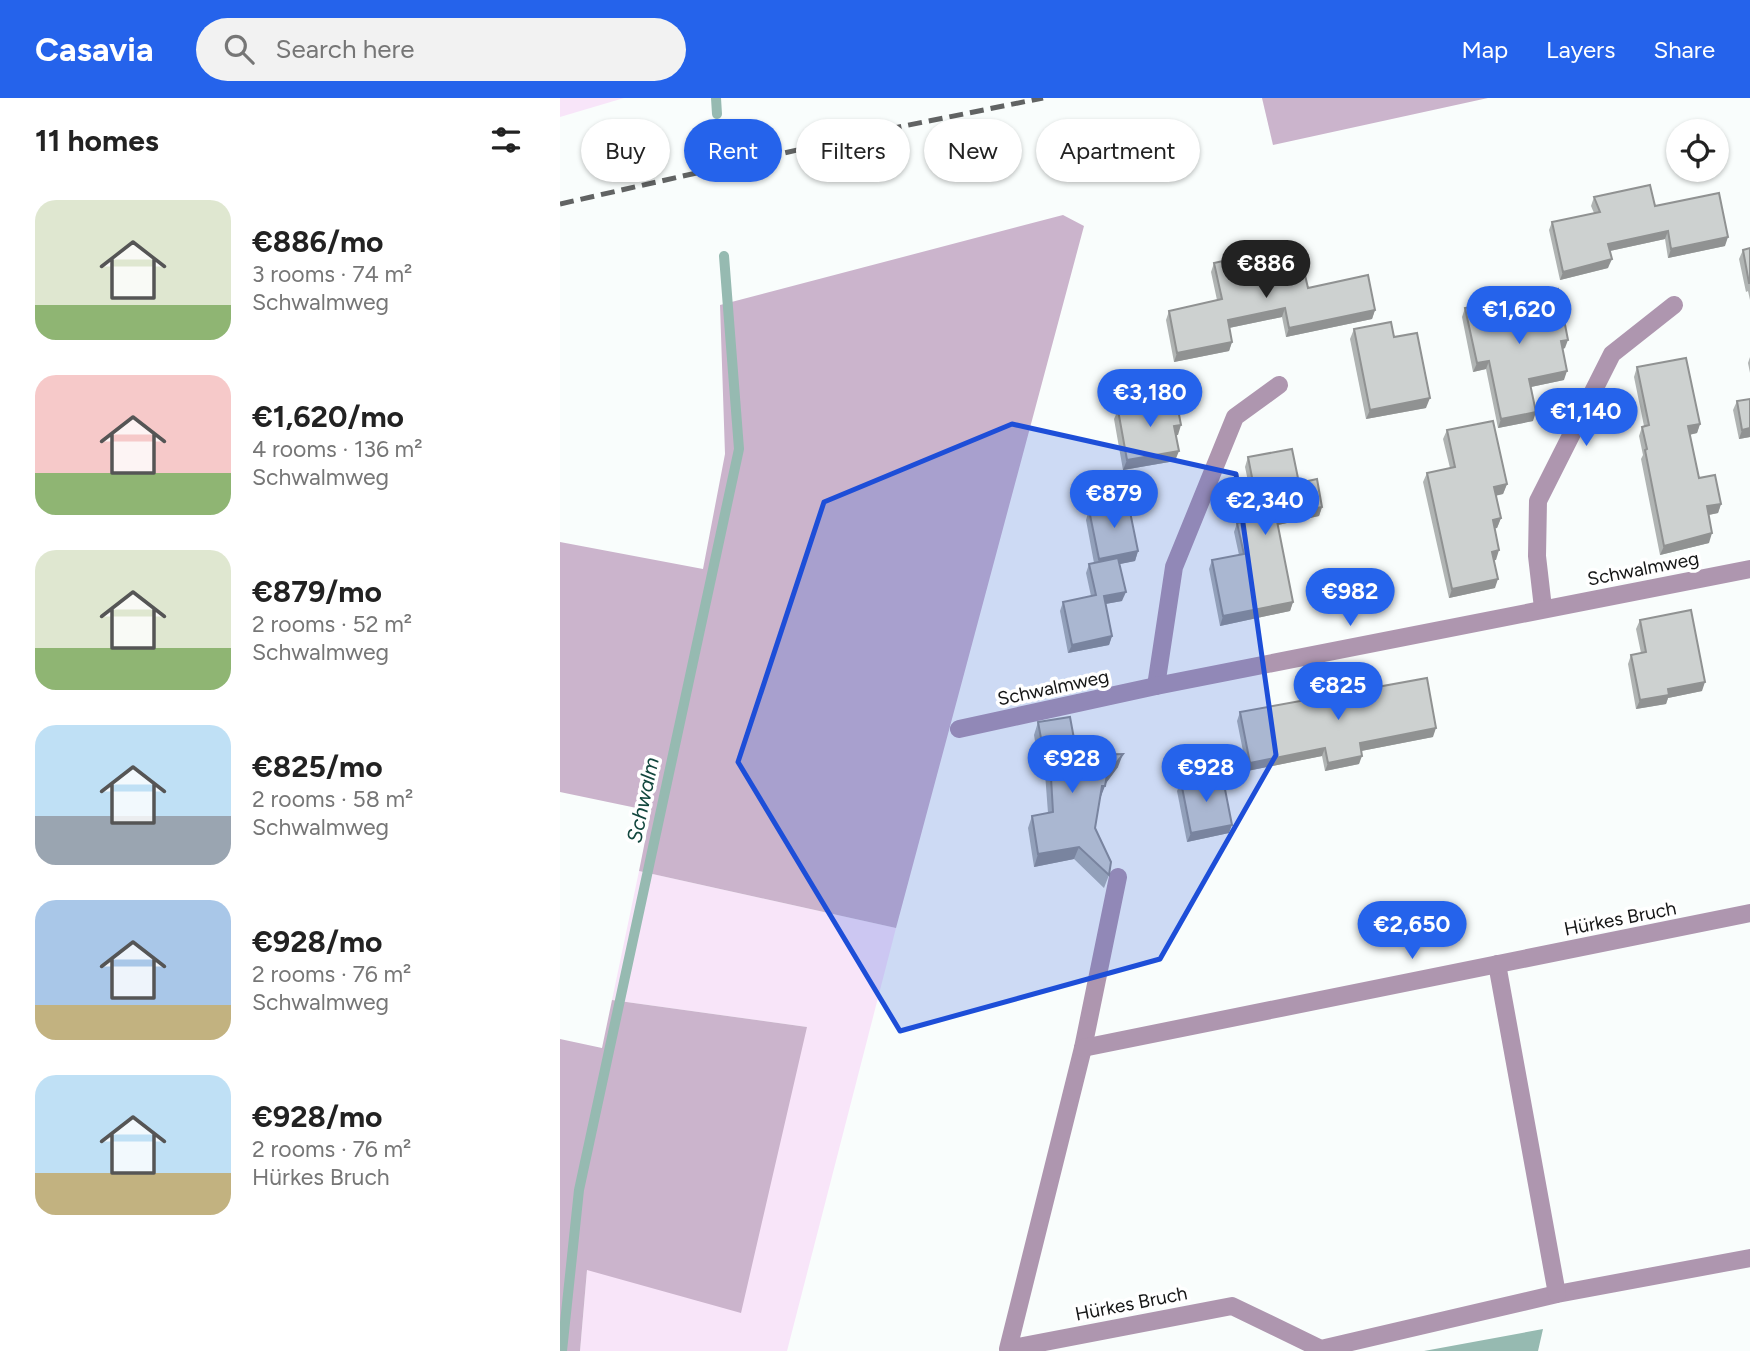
<!DOCTYPE html>
<html lang="en">
<head>
<meta charset="utf-8">
<style>
	body { margin:0; font-family:Figtree,sans-serif; background:#f2f2f2; color:#222; height:100vh; display:flex; flex-direction:column; font-size:26px; white-space:nowrap }
	* { box-sizing:border-box; margin:0 }
	p { font-size:23px; color:#767676 }
	.icon { flex:none; width:38px; height:38px; fill:none; stroke:currentColor; stroke-width:2; stroke-linecap:round; stroke-linejoin:round }
	.map { position:relative; flex:1; overflow:hidden }
	.panel { display:flex; flex-direction:column; background:#fff; width:560px }
	.panel>* { flex:none }
	.banner { position:absolute; left:21px; top:21px; width:665px; height:63px; display:flex; gap:14px }
	.controls { position:absolute; left:1106px; top:21px; display:grid; gap:14px }
	.controls a { display:grid; place-items:center; width:63px; height:63px; border-radius:50%; background:#fff; box-shadow:0 2px 5px #0004; font-size:35px }
	.price { position:absolute; translate:-50% -60px; padding:0 16px; border-radius:24px; background:#2563eb; color:#fff; font-size:23px; line-height:46px; filter:drop-shadow(0 2px 4px #0008) }
	.price::after { content:''; position:absolute; left:50%; top:42px; width:21px; height:16px; margin-left:-10px; background:inherit; clip-path:polygon(0 0,100% 0,50% 100%) }
	.price.current { background:#222; color:#fff }
	ul { padding:0; list-style:none }
	li { display:flex; align-items:center; gap:21px; height:175px; padding:0 35px }
	li span { display:grid; place-items:center; flex:none; width:196px; height:140px; border-radius:21px; color:#555 }
	li>.icon { margin-inline-start:auto }
	span .icon { width:84px; height:84px; fill:#fffc; stroke-width:1 }
	li b { font-size:30px }
	h2 { display:flex; justify-content:space-between; align-items:center; height:84px; padding:0 35px; font-size:30px }
	.tag { padding:0 24px; border-radius:32px; background:#fff; box-shadow:0 2px 5px #0004; font-size:24px; line-height:63px }
	.tag.current { background:#2563eb; color:#fff }
	header { display:flex; align-items:center; gap:42px; box-sizing:border-box; height:98px; padding:0 35px; background:#2563eb; color:#fff }
	header strong { font-size:33px }
	nav { display:flex; gap:38px; margin-inline-start:auto; font-size:24px }
	.search { width:490px; height:63px; background:#f2f2f2; display:flex; align-items:center; gap:18px; box-sizing:border-box; padding:0 24px; border-radius:38px; color:#767676; font-size:26px }
	main { display:flex; flex:1; min-height:0 }
	.map>svg:first-child { display:block }
	.green { fill:#f8e5f9 }
	.forest { fill:#cbb4cc }
	.water { fill:#96bab1 }
	.lines { fill:none; stroke-linecap:round; stroke-linejoin:round }
	.stream { stroke:#96bab1; stroke-width:10 }
	.minor { stroke:#ae96af; stroke-width:18 }
	.rail { stroke:#616363; stroke-width:5; stroke-dasharray:14 7; stroke-linecap:butt }
	.wall { fill:#b0b4b3 }
	.shaded-wall { fill:#909292 }
	.building { fill:#cdd1d0; stroke:#909292; stroke-width:2 }
	.marked { fill:#1d4ed8; fill-opacity:0.2; stroke:#1d4ed8; stroke-width:5; stroke-linejoin:round }
	.labels { text-anchor:middle; stroke-width:7; stroke-linejoin:round; paint-order:stroke }
	.street-label { font-size:19px; fill:#151616; stroke:#fff }
	.water-label { font-size:21px; font-style:italic; fill:#12473e; stroke:#fff }
</style>
</head>
<body>
<header>
<strong>Casavia</strong>
<div class="search"><svg class="icon" aria-label="search" viewBox="0 0 24 24"><circle cx="10" cy="10" r="6"/><path d="M15 15l6 6"/></svg>Search here</div>
<nav><a>Map</a><a>Layers</a><a>Share</a></nav>
</header>
<main>
<section class="panel">
<h2>11 homes<svg class="icon" aria-label="filters" viewBox="0 0 24 24"><path d="M4 7h16M4 17h16"/><circle cx="9" cy="7" r="2"/><circle cx="15" cy="17" r="2"/></svg></h2>
<ul>
<li><span style="background:linear-gradient(#dfe7d0 75%,#8fb573 0)"><svg class="icon" aria-label="home" viewBox="0 0 24 24"><path d="M3 11l9-7 9 7M6 9v11h12V9"/></svg></span><div><b>€886/mo</b><p>3 rooms · 74 m²</p><p>Schwalmweg</p></div></li>
<li><span style="background:linear-gradient(#f6c9c9 70%,#8fb573 0)"><svg class="icon" aria-label="home" viewBox="0 0 24 24"><path d="M3 11l9-7 9 7M6 9v11h12V9"/></svg></span><div><b>€1,620/mo</b><p>4 rooms · 136 m²</p><p>Schwalmweg</p></div></li>
<li><span style="background:linear-gradient(#dfe7d0 70%,#8fb573 0)"><svg class="icon" aria-label="home" viewBox="0 0 24 24"><path d="M3 11l9-7 9 7M6 9v11h12V9"/></svg></span><div><b>€879/mo</b><p>2 rooms · 52 m²</p><p>Schwalmweg</p></div></li>
<li><span style="background:linear-gradient(#bfe0f5 65%,#9aa5b1 0)"><svg class="icon" aria-label="home" viewBox="0 0 24 24"><path d="M3 11l9-7 9 7M6 9v11h12V9"/></svg></span><div><b>€825/mo</b><p>2 rooms · 58 m²</p><p>Schwalmweg</p></div></li>
<li><span style="background:linear-gradient(#a9c7e8 75%,#c2b280 0)"><svg class="icon" aria-label="home" viewBox="0 0 24 24"><path d="M3 11l9-7 9 7M6 9v11h12V9"/></svg></span><div><b>€928/mo</b><p>2 rooms · 76 m²</p><p>Schwalmweg</p></div></li>
<li><span style="background:linear-gradient(#bfe0f5 70%,#c2b280 0)"><svg class="icon" aria-label="home" viewBox="0 0 24 24"><path d="M3 11l9-7 9 7M6 9v11h12V9"/></svg></span><div><b>€928/mo</b><p>2 rooms · 76 m²</p><p>Hürkes Bruch</p></div></li>
</ul>
</section>
<div class="map">
<svg width="1190" height="1253" viewBox="0 0 1190 1253">
	<rect width="100%" height="100%" fill="#f9fdfc"/>
	<!-- green -->
	<g class="green">
		<path d="M 0,0 L 64,0 L 0,19 Z"/>
		<path d="M 79,773 L 336,830 L 227,1253 L 20,1253 L 27,1172 L 247,929 L 52,902 Z"/>
	</g>
	<!-- forest -->
	<g class="forest">
		<path d="M 702,0 L 928,0 L 713,47 Z"/>
		<path d="M 503,117 L 524,128 L 336,830 L 79,773 L 91,713 L 0,694 L 0,444 L 143,471 L 165,356 L 160,207 Z"/>
		<path d="M 52,902 L 247,929 L 181,1215 L 27,1172 L 20,1253 L 0,1253 L 0,941 L 42,950 Z"/>
	</g>
	<!-- water -->
	<path class="water" d="M 983,1231 L 978,1253 L 864,1253 Z"/>
	<g class="lines">
		<!-- stream -->
		<g class="stream">
			<path d="M 156,0 L 157,16"/>
			<path d="M 2,1253 L 19,1092 L 179,351 L 164,158"/>
		</g>
		<!-- minor -->
		<g class="minor">
			<path d="M 983,510 L 977,458 L 978,403 L 1052,256 L 1114,207"/>
			<path d="M 596,588 L 614,469 L 675,319 L 719,287"/>
			<path d="M 399,631 L 596,588 L 1190,471"/>
			<path d="M 558,779 L 523,950 L 448,1251 L 672,1208 L 761,1251 L 997,1196 L 1190,1160"/>
			<path d="M 937,866 L 997,1196"/>
			<path d="M 523,950 L 1190,815"/>
		</g>
		<!-- rail -->
		<path class="rail" d="M 0,106 L 334,30 L 483,0"/>
	</g>
	<!-- wall -->
	<g class="wall">
		<path d="M 1034,99 L 1095,108 L 1165,148 L 1108,160 L 1105,141 L 1050,153 L 1048,170 L 1000,182 L 989,132 L 992,124 L 1034,115 L 1031,108 Z"/>
		<path d="M 1190,150 L 1190,202 L 1188,193 L 1186,194 L 1179,161 L 1183,152 Z"/>
		<path d="M 654,165 L 706,167 L 748,190 L 815,212 L 812,221 L 726,239 L 722,219 L 669,230 L 672,244 L 669,253 L 614,264 L 606,222 L 609,213 L 657,202 L 651,174 Z"/>
		<path d="M 905,210 L 1005,250 L 1003,251 L 1004,282 L 971,289 L 973,323 L 938,330 L 926,271 L 913,274 L 902,219 Z"/>
		<path d="M 794,231 L 866,310 L 806,321 L 790,241 Z"/>
		<path d="M 1190,259 L 1190,275 L 1188,265 Z"/>
		<path d="M 1077,269 L 1140,326 L 1137,335 L 1129,337 L 1139,380 L 1161,406 L 1158,415 L 1149,417 L 1149,445 L 1100,457 L 1081,361 L 1083,357 L 1079,338 L 1082,329 L 1084,328 L 1074,279 Z"/>
		<path d="M 1177,303 L 1190,339 L 1179,341 L 1173,312 Z"/>
		<path d="M 558,312 L 618,337 L 616,337 L 615,363 L 563,372 L 554,321 Z"/>
		<path d="M 887,332 L 947,386 L 943,396 L 936,397 L 941,420 L 937,430 L 934,430 L 936,462 L 934,462 L 935,490 L 889,500 L 863,384 L 867,375 L 890,370 L 883,341 Z"/>
		<path d="M 688,359 L 739,385 L 762,409 L 759,418 L 718,427 L 733,504 L 730,513 L 660,528 L 649,471 L 652,462 L 679,457 L 674,434 L 677,425 L 696,421 L 685,369 Z"/>
		<path d="M 529,412 L 578,453 L 575,463 L 559,466 L 562,503 L 545,506 L 552,538 L 549,547 L 508,555 L 500,513 L 503,504 L 531,498 L 526,475 L 529,466 L 534,465 L 526,422 Z"/>
		<path d="M 1080,522 L 1142,593 L 1108,600 L 1106,606 L 1076,611 L 1068,566 L 1071,557 L 1081,555 L 1076,531 Z"/>
		<path d="M 680,614 L 873,639 L 801,653 L 799,666 L 765,673 L 762,658 L 687,673 L 677,623 Z"/>
		<path d="M 478,624 L 517,657 L 558,669 L 545,686 L 540,701 L 535,730 L 549,777 L 544,790 L 514,761 L 474,769 L 468,730 L 472,718 L 488,715 L 485,675 L 480,675 L 474,637 Z"/>
		<path d="M 621,684 L 669,735 L 627,744 L 617,693 Z"/>
	</g>
	<!-- shaded-wall -->
	<g class="shaded-wall">
		<path d="M 1108,133 L 1105,141 L 1045,154 L 1048,146 Z"/>
		<path d="M 1168,139 L 1165,148 L 1108,160 L 1111,151 Z"/>
		<path d="M 1052,161 L 1048,170 L 1000,182 L 1003,174 Z"/>
		<path d="M 725,210 L 722,219 L 664,231 L 668,222 Z"/>
		<path d="M 815,212 L 812,221 L 726,239 L 729,230 Z"/>
		<path d="M 1008,242 L 1005,250 L 998,252 L 1001,243 Z"/>
		<path d="M 672,244 L 669,253 L 614,264 L 617,255 Z"/>
		<path d="M 929,263 L 926,271 L 913,274 L 917,265 Z"/>
		<path d="M 1007,273 L 1004,282 L 966,290 L 969,281 Z"/>
		<path d="M 870,300 L 866,310 L 806,321 L 810,312 Z"/>
		<path d="M 976,314 L 973,323 L 938,330 L 941,321 Z"/>
		<path d="M 1140,326 L 1137,335 L 1124,338 L 1128,328 Z"/>
		<path d="M 621,327 L 618,337 L 611,338 L 614,328 Z"/>
		<path d="M 1190,330 L 1190,339 L 1179,341 L 1182,332 Z"/>
		<path d="M 619,353 L 615,363 L 563,372 L 567,362 Z"/>
		<path d="M 947,386 L 943,396 L 931,399 L 934,389 Z"/>
		<path d="M 1161,406 L 1158,415 L 1143,418 L 1147,408 Z"/>
		<path d="M 762,409 L 759,418 L 713,428 L 716,418 Z"/>
		<path d="M 941,420 L 937,430 L 929,432 L 933,422 Z"/>
		<path d="M 1152,435 L 1149,445 L 1100,457 L 1104,448 Z"/>
		<path d="M 939,452 L 936,462 L 929,463 L 932,454 Z"/>
		<path d="M 578,453 L 575,463 L 536,471 L 539,461 Z"/>
		<path d="M 938,481 L 935,490 L 889,500 L 892,491 Z"/>
		<path d="M 566,494 L 562,503 L 540,507 L 544,498 Z"/>
		<path d="M 733,504 L 730,513 L 660,528 L 663,518 Z"/>
		<path d="M 552,538 L 549,547 L 508,555 L 512,547 Z"/>
		<path d="M 1145,584 L 1142,593 L 1108,600 L 1106,606 L 1076,611 L 1080,602 L 1108,591 Z"/>
		<path d="M 876,630 L 873,639 L 796,654 L 800,645 Z"/>
		<path d="M 765,650 L 762,658 L 687,673 L 690,665 Z"/>
		<path d="M 563,656 L 558,669 L 544,688 L 545,688 L 540,701 L 537,701 L 547,677 Z"/>
		<path d="M 802,658 L 799,666 L 765,673 L 768,665 Z"/>
		<path d="M 485,662 L 490,662 L 485,675 L 480,675 Z"/>
		<path d="M 672,727 L 669,735 L 627,744 L 631,735 Z"/>
		<path d="M 519,749 L 514,761 L 474,769 L 478,756 Z"/>
	</g>
	<!-- building -->
	<g class="building">
		<path d="M 1090,87 L 1095,108 L 1159,95 L 1168,139 L 1111,151 L 1108,133 L 1048,146 L 1052,161 L 1003,174 L 992,124 L 1040,114 L 1034,99 Z"/>
		<path d="M 1190,150 L 1190,185 L 1189,185 L 1183,152 Z"/>
		<path d="M 703,154 L 706,167 L 741,160 L 748,190 L 808,177 L 815,212 L 729,230 L 725,210 L 668,222 L 672,244 L 617,255 L 609,213 L 662,201 L 654,165 Z"/>
		<path d="M 998,191 L 1008,242 L 1001,243 L 1007,273 L 969,281 L 976,314 L 941,321 L 929,263 L 917,265 L 905,210 Z"/>
		<path d="M 831,224 L 834,239 L 857,235 L 870,300 L 810,312 L 794,231 Z"/>
		<path d="M 1126,260 L 1140,326 L 1128,328 L 1139,380 L 1155,377 L 1161,406 L 1147,408 L 1152,435 L 1104,448 L 1085,352 L 1087,351 L 1082,329 L 1089,327 L 1077,269 Z"/>
		<path d="M 616,301 L 621,327 L 614,328 L 619,353 L 567,362 L 558,312 Z"/>
		<path d="M 1190,301 L 1190,330 L 1182,332 L 1177,303 Z"/>
		<path d="M 933,323 L 947,386 L 934,389 L 941,420 L 933,422 L 939,452 L 932,454 L 938,481 L 892,491 L 867,375 L 895,369 L 887,332 Z"/>
		<path d="M 732,351 L 739,385 L 757,381 L 762,409 L 716,418 L 733,504 L 663,518 L 652,462 L 684,456 L 677,425 L 700,420 L 688,359 Z"/>
		<path d="M 568,404 L 578,453 L 539,461 L 529,412 Z"/>
		<path d="M 558,460 L 566,494 L 544,498 L 552,538 L 512,547 L 503,504 L 536,497 L 529,466 Z"/>
		<path d="M 1131,512 L 1145,584 L 1108,591 L 1109,597 L 1080,602 L 1071,557 L 1086,554 L 1080,522 Z"/>
		<path d="M 867,580 L 876,630 L 800,645 L 802,658 L 768,665 L 765,650 L 690,665 L 680,614 Z"/>
		<path d="M 510,619 L 517,657 L 563,656 L 547,677 L 545,688 L 542,688 L 535,730 L 551,764 L 549,777 L 519,749 L 478,756 L 472,718 L 493,714 L 490,662 L 485,662 L 478,624 Z"/>
		<path d="M 662,676 L 672,727 L 631,735 L 621,684 Z"/>
	</g>
	<!-- marked area -->
	<path class="marked" d="M 452,326 L 676,376 L 716,657 L 600,861 L 340,933 L 178,664 L 264,404 Z"/>
	<g class="labels">
		<!-- street labels -->
		<g class="street-label">
			<text transform="translate(1083 470) rotate(-11)" y="7">Schwalmweg</text>
			<text transform="translate(493 589) rotate(-12)" y="7">Schwalmweg</text>
			<text transform="translate(1060 820) rotate(-11)" y="7">Hürkes Bruch</text>
			<text transform="translate(571 1205) rotate(-11)" y="7">Hürkes Bruch</text>
		</g>
		<!-- water labels -->
		<g class="water-label">
			<text transform="translate(83 702) rotate(-78)" y="7">Schwalm</text>
		</g>
	</g>
</svg>
<div class="controls">
<a><svg class="icon" aria-label="locate" viewBox="0 0 24 24"><circle cx="12" cy="12" r="6"/><path d="M12 2v4M12 18v4M2 12h4M18 12h4"/></svg></a>
</div>
<b class="price current" style="left:706px;top:202px">€886</b>
<b class="price" style="left:959px;top:248px">€1,620</b>
<b class="price" style="left:590px;top:331px">€3,180</b>
<b class="price" style="left:1026px;top:350px">€1,140</b>
<b class="price" style="left:554px;top:432px">€879</b>
<b class="price" style="left:705px;top:439px">€2,340</b>
<b class="price" style="left:790px;top:530px">€982</b>
<b class="price" style="left:778px;top:624px">€825</b>
<b class="price" style="left:512px;top:697px">€928</b>
<b class="price" style="left:646px;top:706px">€928</b>
<b class="price" style="left:852px;top:863px">€2,650</b>
<div class="banner">
<a class="tag">Buy</a>
<a class="tag current">Rent</a>
<a class="tag">Filters</a>
<a class="tag">New</a>
<a class="tag">Apartment</a>
</div>
</div>
</main>
</body>
</html>
